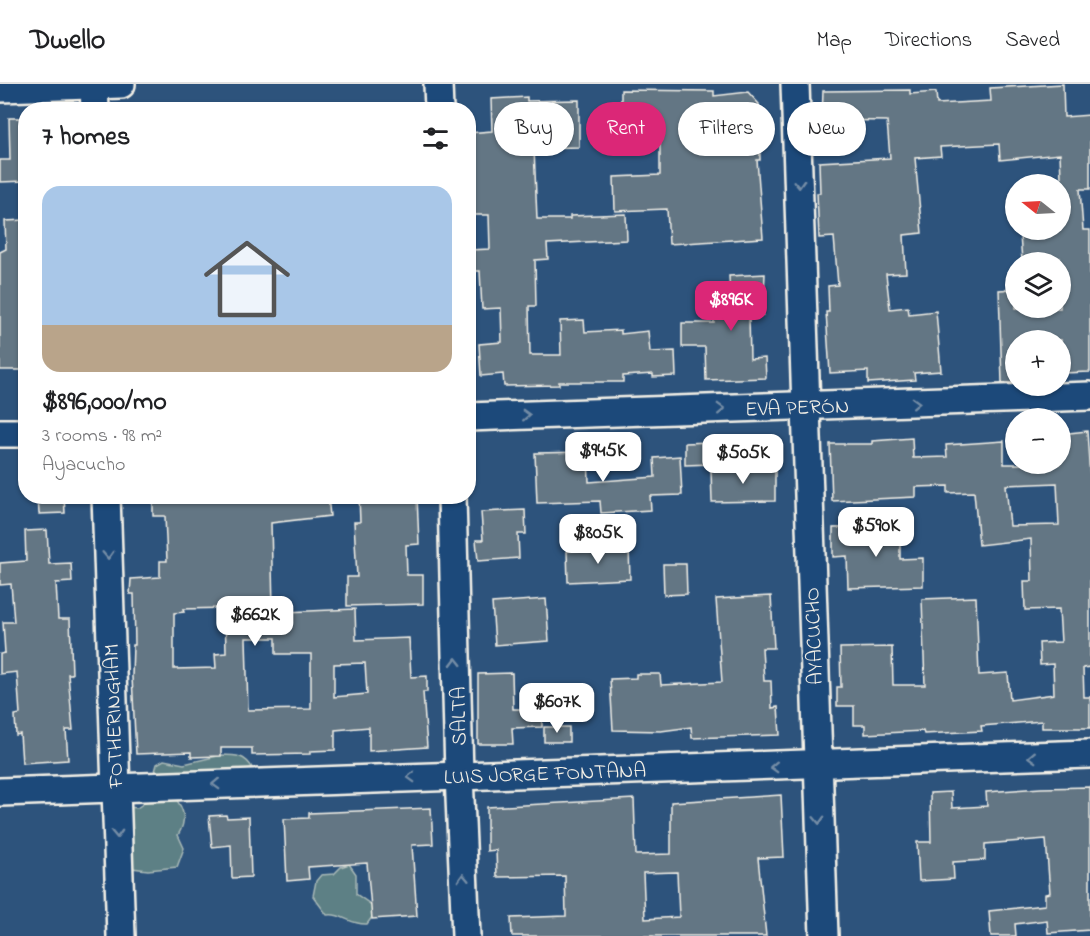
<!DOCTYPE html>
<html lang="en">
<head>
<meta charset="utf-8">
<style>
	body { margin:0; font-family:"Indie Flower",sans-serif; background:#f2f2f2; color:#202124; height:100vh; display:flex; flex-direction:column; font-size:22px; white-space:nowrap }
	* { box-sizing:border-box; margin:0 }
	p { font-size:20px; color:#757577 }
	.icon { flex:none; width:33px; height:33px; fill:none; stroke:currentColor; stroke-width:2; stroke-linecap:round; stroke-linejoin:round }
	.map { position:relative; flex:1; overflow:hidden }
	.panel { position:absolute; left:18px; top:18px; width:458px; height:402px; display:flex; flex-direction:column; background:#fff; border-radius:24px; box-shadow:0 2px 4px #0004 }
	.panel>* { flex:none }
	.hud { position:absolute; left:494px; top:18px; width:506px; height:54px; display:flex; gap:12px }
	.needle { width:39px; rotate:288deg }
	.controls { position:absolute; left:1005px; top:90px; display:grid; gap:12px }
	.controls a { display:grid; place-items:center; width:66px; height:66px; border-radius:50%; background:#fff; box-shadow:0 2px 4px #0004; font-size:30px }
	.price { position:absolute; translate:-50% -51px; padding:0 14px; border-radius:12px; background:#fff; color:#222; font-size:20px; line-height:39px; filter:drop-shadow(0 2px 3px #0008) }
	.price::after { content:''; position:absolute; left:50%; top:36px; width:18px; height:14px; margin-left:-9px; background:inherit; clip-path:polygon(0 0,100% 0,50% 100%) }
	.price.current { background:#db2777; color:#fff }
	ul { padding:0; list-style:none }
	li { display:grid; align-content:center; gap:12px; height:318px; padding:0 24px }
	li span { display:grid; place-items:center; height:186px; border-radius:18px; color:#555 }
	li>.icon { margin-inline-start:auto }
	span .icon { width:108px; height:108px; fill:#fffc; stroke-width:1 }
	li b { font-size:26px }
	h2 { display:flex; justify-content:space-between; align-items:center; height:72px; padding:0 24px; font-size:26px }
	.tag { padding:0 21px; border-radius:27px; background:#fff; box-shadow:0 2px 4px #0004; font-size:21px; line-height:54px }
	.tag.current { background:#db2777; color:#fff }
	header { display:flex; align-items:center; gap:36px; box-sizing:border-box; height:84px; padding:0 30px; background:#fff; border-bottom:2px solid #e0e0e0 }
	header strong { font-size:28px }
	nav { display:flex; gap:33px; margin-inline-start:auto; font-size:21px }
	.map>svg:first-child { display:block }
	.green { fill:#5d8085; stroke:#a8b8b6; stroke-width:1.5 }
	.building { fill:#647684; stroke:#f4f1e8; stroke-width:1.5; fill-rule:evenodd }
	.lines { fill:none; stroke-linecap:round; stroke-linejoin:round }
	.minor-casing { stroke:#f4f1e8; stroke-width:32 }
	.minor { stroke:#1f4a7a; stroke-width:27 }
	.oneway { stroke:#748da6 }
	.labels { text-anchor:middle; stroke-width:4.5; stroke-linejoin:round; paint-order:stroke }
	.street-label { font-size:21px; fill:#f4f1e8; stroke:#1f4a7a }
</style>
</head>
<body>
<header>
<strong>Dwello</strong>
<nav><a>Map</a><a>Directions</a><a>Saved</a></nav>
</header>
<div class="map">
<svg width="1090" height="852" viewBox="0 0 1090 852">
	<rect width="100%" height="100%" fill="#2d537c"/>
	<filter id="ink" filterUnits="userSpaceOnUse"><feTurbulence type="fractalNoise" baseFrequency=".0167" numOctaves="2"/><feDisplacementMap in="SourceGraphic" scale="12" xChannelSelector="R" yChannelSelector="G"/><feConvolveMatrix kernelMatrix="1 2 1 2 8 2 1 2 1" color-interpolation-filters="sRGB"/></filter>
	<g filter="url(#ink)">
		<!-- green -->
		<g class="green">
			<path d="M 222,671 C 236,671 245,671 253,685 L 251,694 L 154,691 L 157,680 L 164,676 L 184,680 Z"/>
			<path d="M 174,713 C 185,725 187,737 178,751 L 184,764 L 177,783 L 148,786 L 132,784 L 129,723 L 137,724 L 150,715 Z"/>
			<path d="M 349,780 L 356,790 L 356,810 L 373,822 L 375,829 L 367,840 C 349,841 343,829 327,831 L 313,812 L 316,797 L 321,791 L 334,790 L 341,783 Z"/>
		</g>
		<!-- building -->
		<g class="building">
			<path d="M 1063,0 L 1064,33 L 1090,31 L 1090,105 L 1080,105 L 1083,146 L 1090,146 L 1090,288 L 1062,289 L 1061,256 L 1016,256 L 1016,299 L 1002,299 L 999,206 L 1016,205 L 1016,224 L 1060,224 L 1060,174 L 1022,176 L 1020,152 L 1040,151 L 1039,146 L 1060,146 L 1061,94 L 1060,70 L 1000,76 L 999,60 L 940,63 L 941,72 L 915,74 L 922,149 L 904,151 L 906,189 L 886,190 L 890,225 L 908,223 L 909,230 L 936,227 L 941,287 L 914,289 L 915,296 L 868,299 L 868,287 L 830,289 L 826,228 L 829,228 L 828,202 L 838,201 L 834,153 L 819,154 L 817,109 L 820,109 L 819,78 L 890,74 L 887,37 L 822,36 L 823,7 L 910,6 L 910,10 L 936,8 L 937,20 L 991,17 L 990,4 Z"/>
			<path d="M 621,6 L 714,7 L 714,12 L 748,8 L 759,20 L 760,76 L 757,76 L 763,154 L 669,160 L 667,125 L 615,127 L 614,93 L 660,91 L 660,34 L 621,35 Z"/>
			<path d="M 527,13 L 527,17 L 579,16 L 579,63 L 534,64 L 537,135 L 570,135 L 570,132 L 626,130 L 627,156 L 547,160 L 548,175 L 535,176 L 536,222 L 529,222 L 530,271 L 561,271 L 560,237 L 584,236 L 585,248 L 621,246 L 621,250 L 648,247 L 650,268 L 675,267 L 676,292 L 653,293 L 653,290 L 623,292 L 623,298 L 559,298 L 559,301 L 504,302 L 503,290 L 481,292 L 479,260 L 502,258 L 501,224 L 482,225 L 480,187 L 469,187 L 469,166 L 490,165 L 489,131 L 468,131 L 468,107 L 474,107 L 474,77 L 468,78 L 468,49 L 492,47 L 491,15 Z"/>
			<path d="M 9,34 L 26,34 L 26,97 L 0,98 L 0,76 L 10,76 Z"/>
			<path d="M 26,136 L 26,286 L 0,286 L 0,168 L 6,165 L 5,137 Z"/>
			<path d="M 765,190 L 763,231 L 749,231 L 750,275 L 765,274 L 766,294 L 706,296 L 705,263 L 682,263 L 682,239 L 714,239 L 713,215 L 730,214 L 729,192 Z"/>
			<path d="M 1087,347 L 1090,394 L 1090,583 L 1083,584 L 1084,613 L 1090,613 L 1090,644 L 1042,644 L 1042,637 L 981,642 L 982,647 L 924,650 L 923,647 L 865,650 L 865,641 L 854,641 L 854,622 L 837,622 L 837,603 L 841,603 L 840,564 L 892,563 L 893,601 L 925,601 L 922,515 L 976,513 L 979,591 L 1008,589 L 1010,616 L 1054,610 L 1053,580 L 1040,581 L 1039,559 L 1061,558 L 1059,525 L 1025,526 L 1024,497 L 1032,497 L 1031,455 L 979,461 L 974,408 L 948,409 L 948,402 L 916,403 L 916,413 L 832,417 L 830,360 L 872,360 L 872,357 L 912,354 L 913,374 L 947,373 L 946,361 L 1004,357 L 1004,380 L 1060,380 L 1060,350 ZM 1057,399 L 1059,441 L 1010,442 L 1006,401 Z"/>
			<path d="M 711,358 L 712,380 L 685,381 L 685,359 Z"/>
			<path d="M 588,368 L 589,398 L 655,393 L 654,374 L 680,372 L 682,411 L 650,412 L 651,426 L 601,429 L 600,417 L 537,419 L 535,369 Z"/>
			<path d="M 775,384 L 775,417 L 712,418 L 711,386 Z"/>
			<path d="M 38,412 L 64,412 L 65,429 L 39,430 Z"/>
			<path d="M 153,412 L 189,412 L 189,415 L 328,412 L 330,432 L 271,439 L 273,524 L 285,523 L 285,528 L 355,525 L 356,556 L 409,554 L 411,593 L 427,592 L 427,608 L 423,608 L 427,663 L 369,667 L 369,643 L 335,646 L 335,666 L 310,667 L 310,670 L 252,671 L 252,664 L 221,664 L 221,672 L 191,673 L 191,668 L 136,670 L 132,593 L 133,561 L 135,561 L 134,510 L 130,510 L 131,495 L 160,493 L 160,477 L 167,477 L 165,432 L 153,432 ZM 225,524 L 226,569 L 215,570 L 216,584 L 174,585 L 174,529 L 184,528 L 183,525 ZM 246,554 L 276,554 L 276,570 L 311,570 L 311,625 L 248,626 ZM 365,579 L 367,610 L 334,613 L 334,580 Z"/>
			<path d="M 359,412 L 417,412 L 419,460 L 406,461 L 407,491 L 423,491 L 423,520 L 347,522 L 347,493 L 357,493 L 354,438 L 360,438 Z"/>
			<path d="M 525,426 L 526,450 L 518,450 L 519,474 L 478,477 L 476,456 L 483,456 L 481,428 Z"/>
			<path d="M 900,443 L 900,475 L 923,474 L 923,502 L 848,504 L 847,472 L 833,473 L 833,444 Z"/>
			<path d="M 47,446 L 49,480 L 71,479 L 72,498 L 56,499 L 58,535 L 70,535 L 72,590 L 68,590 L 73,646 L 66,646 L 68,676 L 22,679 L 20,650 L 16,651 L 15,631 L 20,630 L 17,588 L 0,590 L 0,570 L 5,569 L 3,538 L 14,538 L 11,500 L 0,501 L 0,479 L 26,477 L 25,447 Z"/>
			<path d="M 629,464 L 630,495 L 568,498 L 567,467 Z"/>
			<path d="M 663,480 L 686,480 L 687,510 L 664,511 Z"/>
			<path d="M 771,512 L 774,564 L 762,564 L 764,597 L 771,597 L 772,624 L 778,623 L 780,651 L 692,654 L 691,643 L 661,647 L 613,646 L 610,595 L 636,594 L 636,590 L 660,590 L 661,601 L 722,598 L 716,515 Z"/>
			<path d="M 546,515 L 549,557 L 495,561 L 492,519 Z"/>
			<path d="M 512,589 L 513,625 L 542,625 L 542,643 L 512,644 L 513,660 L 478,660 L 478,590 Z"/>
			<rect x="544" y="643" width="25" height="15"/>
			<path d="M 1090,703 L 1090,846 L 1048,849 L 1047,836 L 1015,840 L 1016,852 L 991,852 L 989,827 L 1045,821 L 1045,810 L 1050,809 L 1046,755 L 985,760 L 985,776 L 953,778 L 954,795 L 919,797 L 917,758 L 931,758 L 930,709 L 951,708 L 952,724 L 987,722 L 986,708 L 1041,704 Z"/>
			<path d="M 781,711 L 784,773 L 758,774 L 766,852 L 512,852 L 511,834 L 566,832 L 565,792 L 497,793 L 496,766 L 487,767 L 487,723 L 634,715 L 636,771 L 671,770 L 671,718 ZM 677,788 L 679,833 L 645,835 L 643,789 Z"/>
			<path d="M 431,724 L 433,760 L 412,761 L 417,832 L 372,835 L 367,779 L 308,783 L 309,795 L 287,797 L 284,735 L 309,734 L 309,729 Z"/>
			<path d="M 226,731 L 227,734 L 249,733 L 251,793 L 232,794 L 231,761 L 212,763 L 209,732 Z"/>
		</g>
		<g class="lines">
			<defs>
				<g id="minor">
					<path d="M 94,0 L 95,26"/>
					<path d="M 438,0 L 439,26"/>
					<path d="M 795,0 L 824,852"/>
					<path d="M 0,4 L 121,0"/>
					<path d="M 468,333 L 1090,312"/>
					<path d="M 0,349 L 26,349"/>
					<path d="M 106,412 L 121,852"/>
					<path d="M 452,412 L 459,691 L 466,852"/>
					<path d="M 0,708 L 1090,670"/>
				</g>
			</defs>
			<!-- minor casing -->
			<use href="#minor" class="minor-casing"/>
			<!-- minor -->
			<use href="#minor" class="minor"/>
		</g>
		<!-- one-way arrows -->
		<defs><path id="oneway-chevron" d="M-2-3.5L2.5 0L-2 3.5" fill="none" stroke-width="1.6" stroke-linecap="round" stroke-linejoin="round" transform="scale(1.5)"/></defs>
		<g class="oneway">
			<use href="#oneway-chevron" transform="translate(799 100) rotate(88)"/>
			<use href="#oneway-chevron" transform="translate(916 319) rotate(-2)"/>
			<use href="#oneway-chevron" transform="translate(721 325) rotate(-2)"/>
			<use href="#oneway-chevron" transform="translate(526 331) rotate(-2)"/>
			<use href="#oneway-chevron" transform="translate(108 471) rotate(88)"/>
			<use href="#oneway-chevron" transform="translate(456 578) rotate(-91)"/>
			<use href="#oneway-chevron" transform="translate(1032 673) rotate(178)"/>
			<use href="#oneway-chevron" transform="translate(774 683) rotate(178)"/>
			<use href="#oneway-chevron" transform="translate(411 693) rotate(178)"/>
			<use href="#oneway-chevron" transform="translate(216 700) rotate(178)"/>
			<use href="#oneway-chevron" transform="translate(819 736) rotate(88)"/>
			<use href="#oneway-chevron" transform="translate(117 750) rotate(88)"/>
			<use href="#oneway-chevron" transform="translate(463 794) rotate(-92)"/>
		</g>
	</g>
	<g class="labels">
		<!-- street labels -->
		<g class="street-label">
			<text transform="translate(797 323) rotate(-2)" y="7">EVA PERÓN</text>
			<text transform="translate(813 552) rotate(-92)" y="7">AYACUCHO</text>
			<text transform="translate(113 632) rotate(-92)" y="7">FOTHERINGHAM</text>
			<text transform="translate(458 632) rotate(-91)" y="7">SALTA</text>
			<text transform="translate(545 689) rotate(-2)" y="7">LUIS JORGE FONTANA</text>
		</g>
	</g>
</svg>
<div class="controls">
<a><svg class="needle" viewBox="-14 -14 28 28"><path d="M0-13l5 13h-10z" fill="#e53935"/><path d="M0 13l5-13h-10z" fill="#757577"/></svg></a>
<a><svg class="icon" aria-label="layers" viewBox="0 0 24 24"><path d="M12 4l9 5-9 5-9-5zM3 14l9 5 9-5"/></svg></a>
<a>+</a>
<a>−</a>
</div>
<b class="price current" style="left:731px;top:248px">$896K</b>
<b class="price" style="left:603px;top:399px">$945K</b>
<b class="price" style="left:743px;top:401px">$505K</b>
<b class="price" style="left:876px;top:474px">$590K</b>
<b class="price" style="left:598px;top:481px">$805K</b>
<b class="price" style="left:255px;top:563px">$662K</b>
<b class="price" style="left:557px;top:650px">$607K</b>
<div class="hud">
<a class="tag">Buy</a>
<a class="tag current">Rent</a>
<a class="tag">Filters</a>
<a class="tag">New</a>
</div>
<section class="panel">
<h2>7 homes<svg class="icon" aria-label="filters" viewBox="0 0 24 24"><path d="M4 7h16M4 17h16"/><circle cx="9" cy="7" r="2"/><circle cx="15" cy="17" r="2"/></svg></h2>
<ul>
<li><span style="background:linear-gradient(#a9c7e8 75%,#b9a48a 0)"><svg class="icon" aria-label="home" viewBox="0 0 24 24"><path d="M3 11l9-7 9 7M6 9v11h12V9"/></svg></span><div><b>$896,000/mo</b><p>3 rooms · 98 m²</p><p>Ayacucho</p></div></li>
</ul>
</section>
</div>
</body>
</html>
